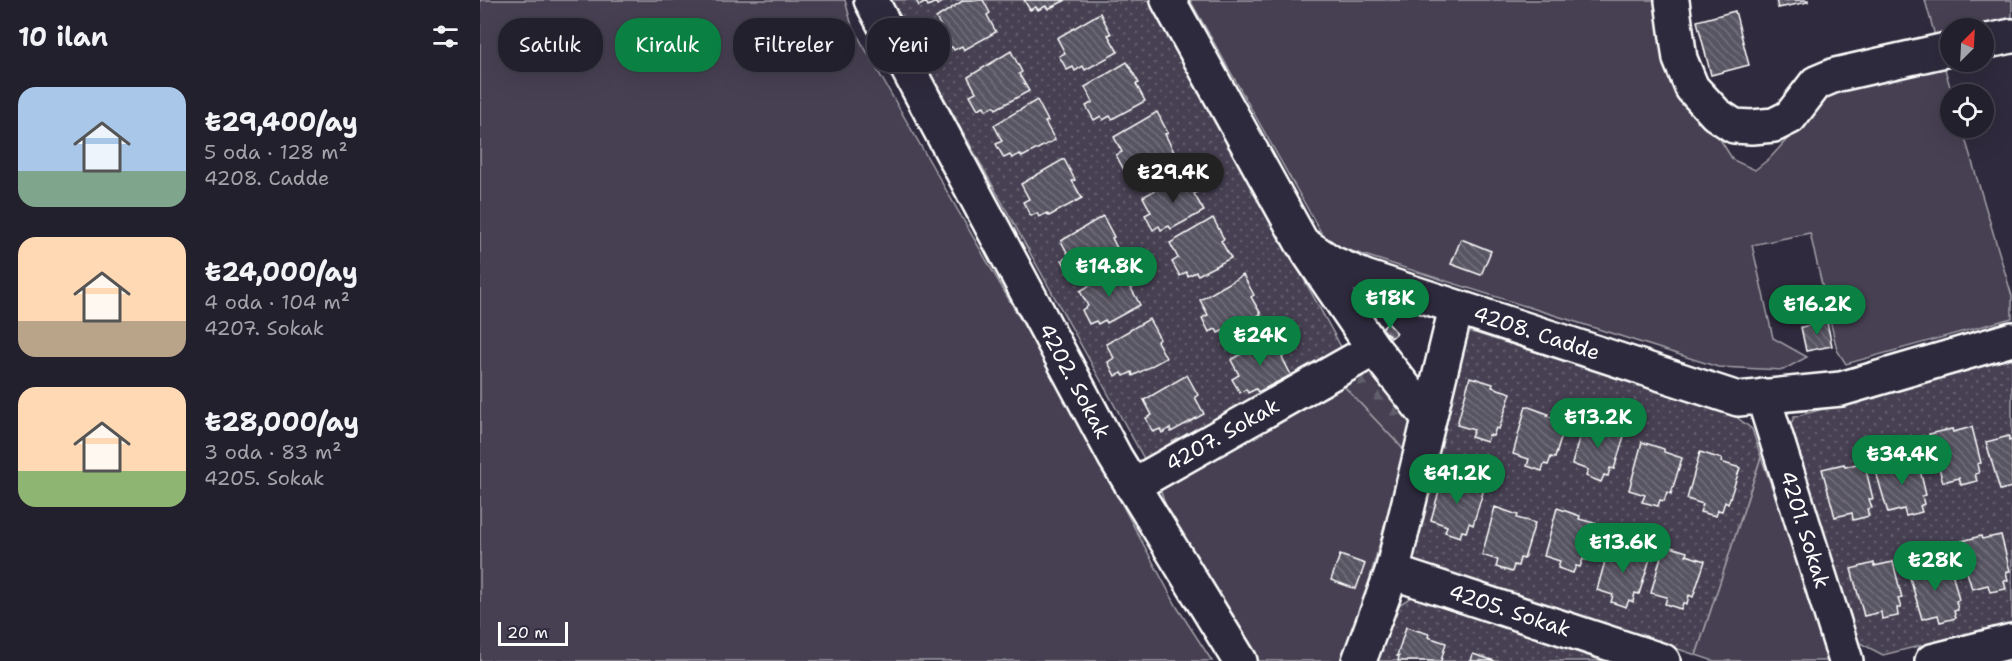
<!DOCTYPE html>
<html lang="tr">
<head>
<meta charset="utf-8">
<style>
	body { margin:0; font-family:"Shantell Sans",sans-serif; background:#2f2d3a; color:#f1f3f6; height:100vh; display:flex; flex-direction:column; font-size:22px; white-space:nowrap }
	* { box-sizing:border-box; margin:0 }
	p { font-size:20px; color:#a3a3aa }
	.icon { flex:none; width:33px; height:33px; fill:none; stroke:currentColor; stroke-width:2; stroke-linecap:round; stroke-linejoin:round }
	.map { position:relative; flex:1; overflow:hidden }
	.side { display:flex; flex-direction:column; background:#23202e; width:480px }
	.side>* { flex:none }
	.top-card { position:absolute; left:18px; top:18px; width:570px; height:54px; display:flex; gap:12px }
	.needle { width:39px; rotate:24deg }
	.fabs { position:absolute; left:1460px; top:18px; display:grid; gap:12px }
	.fabs a { display:grid; place-items:center; width:54px; height:54px; border-radius:50%; background:#23202e; box-shadow:0 6px 24px #0002,0 0 0 2px #403e4a; font-size:30px }
	.scale { position:absolute; left:18px; bottom:15px; width:70px; box-sizing:border-box; padding-left:6px; border:3px solid #fff; border-top:0; font-size:16px; line-height:21px; white-space:nowrap; color:#fff; -webkit-text-stroke:4px #2f2a3d; paint-order:stroke }
	.price { position:absolute; translate:-50% -51px; padding:0 14px; border-radius:21px; background:#0b8043; color:#fff; font-size:20px; line-height:39px; filter:drop-shadow(0 2px 3px #0008) }
	.price::after { content:''; position:absolute; left:50%; top:36px; width:18px; height:14px; margin-left:-9px; background:inherit; clip-path:polygon(0 0,100% 0,50% 100%) }
	.price.selected { background:#222; color:#fff }
	ul { padding:0; list-style:none }
	li { display:flex; align-items:center; gap:18px; height:150px; padding:0 18px }
	li span { display:grid; place-items:center; flex:none; width:168px; height:120px; border-radius:18px; color:#555 }
	li>.icon { margin-inline-start:auto }
	span .icon { width:72px; height:72px; fill:#fffc; stroke-width:1 }
	li b { font-size:26px }
	h2 { display:flex; justify-content:space-between; align-items:center; height:72px; padding:0 18px; font-size:26px }
	.tag { padding:0 21px; border-radius:24px; background:#23202e; box-shadow:0 6px 24px #0002,0 0 0 2px #403e4a; font-size:21px; line-height:54px }
	.tag.selected { background:#0b8043; color:#fff }
	main { display:flex; flex:1; min-height:0 }
	.map>svg:first-child { display:block }
	.grass { fill:#464152; stroke:#a2a0a8; stroke-width:1.5 }
	.forest { fill:url(#forest-firs); stroke:#a2a0a8; stroke-width:1.5 }
	.garden { fill:url(#garden-dots); stroke:#a2a0a8; stroke-width:1.5 }
	.building { fill:url(#building-back-hatch); stroke:#fff; stroke-width:1.5 }
	.lines { fill:none; stroke-linecap:round; stroke-linejoin:round }
	.minor-casing { stroke:#fff; stroke-width:38 }
	.minor { stroke:#2f2a3d; stroke-width:33 }
	.labels { text-anchor:middle; stroke-width:5; stroke-linejoin:round; paint-order:stroke }
	.street-label { font-size:21px; fill:#fff; stroke:#2f2a3d }
</style>
</head>
<body>
<main>
<section class="side">
<h2>10 ilan<svg class="icon" aria-label="filters" viewBox="0 0 24 24"><path d="M4 7h16M4 17h16"/><circle cx="9" cy="7" r="2"/><circle cx="15" cy="17" r="2"/></svg></h2>
<ul>
<li><span style="background:linear-gradient(#a9c7e8 70%,#7fa58c 0)"><svg class="icon" aria-label="home" viewBox="0 0 24 24"><path d="M3 11l9-7 9 7M6 9v11h12V9"/></svg></span><div><b>₺29,400/ay</b><p>5 oda · 128 m²</p><p>4208. Cadde</p></div></li>
<li><span style="background:linear-gradient(#ffd9b3 70%,#b9a48a 0)"><svg class="icon" aria-label="home" viewBox="0 0 24 24"><path d="M3 11l9-7 9 7M6 9v11h12V9"/></svg></span><div><b>₺24,000/ay</b><p>4 oda · 104 m²</p><p>4207. Sokak</p></div></li>
<li><span style="background:linear-gradient(#ffd9b3 70%,#8fb573 0)"><svg class="icon" aria-label="home" viewBox="0 0 24 24"><path d="M3 11l9-7 9 7M6 9v11h12V9"/></svg></span><div><b>₺28,000/ay</b><p>3 oda · 83 m²</p><p>4205. Sokak</p></div></li>
</ul>
</section>
<div class="map">
<svg width="1532" height="661" viewBox="0 0 1532 661">
	<defs>
		<pattern id="forest-firs" width="22" height="20" patternUnits="userSpaceOnUse" patternTransform="scale(1.5)"><rect width="22" height="20" fill="#464152"/><path d="M5 1l3.5 6h-7zM16 11l3.5 6h-7z" fill="#625e6c"/></pattern>
		<pattern id="garden-dots" width="8" height="8" patternUnits="userSpaceOnUse" patternTransform="scale(1.5)"><rect width="8" height="8" fill="#464152"/><path d="M2 2h.1M6 6h.1" fill="none" stroke="#625e6c" stroke-width="1.8" stroke-linecap="round"/></pattern>
		<pattern id="building-back-hatch" width="6" height="6" patternUnits="userSpaceOnUse" patternTransform="scale(1.5)"><rect width="6" height="6" fill="#595564"/><path d="M-1 5l2 2M0 0l6 6M5-1l2 2" fill="none" stroke="#726e7b"/></pattern>
	</defs>
	<rect width="100%" height="100%" fill="#2f2a3d"/>
	<filter id="ink" filterUnits="userSpaceOnUse"><feTurbulence type="fractalNoise" baseFrequency=".0167" numOctaves="2"/><feDisplacementMap in="SourceGraphic" scale="12" xChannelSelector="R" yChannelSelector="G"/><feConvolveMatrix kernelMatrix="1 2 1 2 8 2 1 2 1" color-interpolation-filters="sRGB"/></filter>
	<g filter="url(#ink)">
		<!-- grass -->
		<g class="grass">
			<path d="M 0,0 L 365,0 L 372,26 L 578,385 L 697,607 L 732,661 L 0,661 Z"/>
			<path d="M 710,0 L 1183,0 L 1240,127 L 1238,136 L 1253,160 L 1275,170 L 1290,158 L 1310,136 L 1331,106 L 1359,90 L 1463,62 L 1472,94 L 1470,94 L 1470,128 L 1482,128 L 1532,296 L 1532,318 L 1366,364 L 1357,350 L 1330,233 L 1272,245 L 1293,338 L 1327,357 L 1303,370 L 1238,367 L 862,248 L 843,236 Z"/>
			<path d="M 1445,0 L 1532,0 L 1532,17 L 1484,28 L 1470,28 L 1470,32 L 1455,36 Z"/>
			<path d="M 862,384 L 926,452 L 866,661 L 775,661 L 692,528 L 679,485 Z"/>
			<path d="M 1281,457 L 1348,642 L 1353,661 L 1234,661 L 1216,655 Z"/>
		</g>
		<!-- forest -->
		<path class="forest" d="M 886,370 L 896,372 L 932,417 L 926,452 L 862,384 Z"/>
		<!-- garden -->
		<g class="garden">
			<path d="M 410,0 L 670,0 L 865,354 L 667,464 Z"/>
			<path d="M 982,329 L 1251,413 L 1272,429 L 1281,457 L 1216,655 L 928,559 Z"/>
			<path d="M 1532,356 L 1532,623 L 1403,655 L 1376,641 L 1308,432 L 1314,417 Z"/>
			<path d="M 931,597 L 1123,661 L 894,661 L 911,610 Z"/>
		</g>
		<!-- building -->
		<g class="building">
			<path d="M 436,0 L 467,0 L 457,5 L 456,2 L 448,6 L 446,2 L 439,6 Z"/>
			<path d="M 484,0 L 503,0 L 510,13 L 507,15 L 516,32 L 484,50 L 482,46 L 474,50 L 472,47 L 465,50 L 458,36 L 464,32 L 456,18 Z"/>
			<path d="M 544,0 L 586,0 L 568,9 L 566,6 L 558,10 L 556,7 L 550,10 Z"/>
			<path d="M 1296,0 L 1328,0 L 1328,2 L 1298,8 Z"/>
			<path d="M 1255,11 L 1269,65 L 1231,75 L 1217,21 Z"/>
			<path d="M 620,13 L 631,34 L 628,35 L 638,52 L 605,70 L 603,66 L 595,71 L 593,67 L 587,70 L 579,56 L 585,53 L 577,38 Z"/>
			<path d="M 531,51 L 542,72 L 539,74 L 549,91 L 516,109 L 514,106 L 506,110 L 504,106 L 498,109 L 490,95 L 496,92 L 488,77 Z"/>
			<path d="M 647,62 L 659,83 L 656,84 L 665,101 L 632,119 L 630,116 L 623,120 L 621,116 L 614,120 L 606,106 L 613,102 L 605,87 Z"/>
			<path d="M 557,100 L 568,121 L 565,122 L 575,140 L 542,157 L 540,154 L 532,158 L 530,155 L 524,158 L 516,144 L 522,141 L 514,125 Z"/>
			<path d="M 677,112 L 688,133 L 685,134 L 694,152 L 662,169 L 660,166 L 652,170 L 650,166 L 644,170 L 636,155 L 642,152 L 634,137 Z"/>
			<path d="M 584,159 L 595,180 L 592,181 L 602,198 L 569,216 L 567,213 L 559,217 L 557,213 L 551,216 L 543,202 L 549,199 L 541,184 Z"/>
			<path d="M 706,172 L 717,192 L 714,194 L 724,211 L 691,229 L 689,226 L 681,230 L 679,226 L 673,230 L 665,215 L 671,212 L 663,197 Z"/>
			<path d="M 623,216 L 634,237 L 632,238 L 641,256 L 608,273 L 606,270 L 598,274 L 596,271 L 590,274 L 582,260 L 589,256 L 581,241 Z"/>
			<path d="M 733,218 L 744,239 L 741,241 L 751,258 L 718,275 L 716,272 L 708,276 L 706,272 L 700,276 L 692,262 L 698,258 L 690,243 Z"/>
			<path d="M 981,239 L 1011,251 L 1001,275 L 971,264 Z"/>
			<path d="M 642,266 L 654,287 L 651,288 L 660,305 L 627,323 L 625,320 L 618,324 L 616,321 L 609,324 L 602,310 L 608,306 L 600,291 Z"/>
			<path d="M 763,275 L 774,295 L 771,297 L 781,314 L 748,332 L 746,329 L 738,333 L 736,329 L 729,332 L 722,318 L 728,315 L 720,300 Z"/>
			<path d="M 669,319 L 680,339 L 677,341 L 686,358 L 653,376 L 652,372 L 644,376 L 642,373 L 635,376 L 628,362 L 634,358 L 626,344 Z"/>
			<path d="M 1347,322 L 1352,346 L 1326,351 L 1321,327 Z"/>
			<path d="M 908,323 L 917,333 L 911,338 L 902,328 Z"/>
			<path d="M 793,335 L 804,356 L 802,357 L 811,375 L 778,392 L 776,389 L 768,393 L 766,389 L 760,393 L 752,379 L 759,375 L 751,360 Z"/>
			<path d="M 707,375 L 718,395 L 715,397 L 724,414 L 691,432 L 690,428 L 682,433 L 680,429 L 673,432 L 666,418 L 672,415 L 664,400 Z"/>
			<path d="M 990,377 L 1013,384 L 1012,387 L 1031,393 L 1019,429 L 1016,428 L 1013,436 L 1009,435 L 1007,442 L 991,437 L 994,430 L 977,425 Z"/>
			<path d="M 1046,406 L 1068,414 L 1067,416 L 1086,422 L 1075,458 L 1071,457 L 1068,465 L 1064,464 L 1062,471 L 1047,466 L 1049,459 L 1033,454 Z"/>
			<path d="M 1105,417 L 1128,424 L 1127,427 L 1145,433 L 1134,469 L 1130,468 L 1128,476 L 1124,475 L 1121,482 L 1106,476 L 1108,470 L 1092,464 Z"/>
			<path d="M 1492,427 L 1501,463 L 1497,464 L 1499,473 L 1495,474 L 1497,481 L 1481,485 L 1479,478 L 1463,482 L 1449,434 L 1472,429 L 1473,432 Z"/>
			<path d="M 1529,436 L 1529,440 L 1532,439 L 1532,487 L 1520,490 L 1506,442 Z"/>
			<path d="M 1162,442 L 1184,449 L 1184,452 L 1202,458 L 1191,494 L 1187,492 L 1184,501 L 1180,500 L 1178,506 L 1162,502 L 1165,495 L 1149,490 Z"/>
			<path d="M 1220,452 L 1242,459 L 1241,462 L 1260,468 L 1248,504 L 1245,502 L 1242,511 L 1238,510 L 1236,516 L 1220,512 L 1223,504 L 1207,499 Z"/>
			<path d="M 1437,458 L 1446,495 L 1442,496 L 1444,504 L 1440,506 L 1442,512 L 1426,516 L 1424,509 L 1408,513 L 1394,465 L 1417,460 L 1418,463 Z"/>
			<path d="M 1384,462 L 1393,499 L 1389,499 L 1392,508 L 1387,509 L 1389,516 L 1373,520 L 1372,513 L 1355,517 L 1342,469 L 1364,464 L 1365,467 Z"/>
			<path d="M 964,473 L 986,480 L 985,483 L 1004,489 L 993,525 L 989,523 L 986,532 L 982,531 L 980,537 L 965,532 L 967,526 L 951,520 Z"/>
			<path d="M 1015,507 L 1038,515 L 1037,518 L 1055,523 L 1044,559 L 1040,558 L 1038,566 L 1034,565 L 1032,572 L 1016,567 L 1018,560 L 1002,555 Z"/>
			<path d="M 1077,508 L 1100,516 L 1099,519 L 1118,524 L 1106,560 L 1103,559 L 1100,567 L 1096,566 L 1093,573 L 1078,568 L 1080,561 L 1064,556 Z"/>
			<path d="M 1521,535 L 1530,571 L 1526,572 L 1528,581 L 1524,581 L 1526,589 L 1510,592 L 1508,585 L 1492,589 L 1478,542 L 1501,536 L 1502,539 Z"/>
			<path d="M 1130,543 L 1153,550 L 1152,553 L 1170,559 L 1159,594 L 1155,593 L 1153,602 L 1149,600 L 1146,607 L 1131,602 L 1133,595 L 1117,590 Z"/>
			<path d="M 1184,545 L 1207,552 L 1206,555 L 1225,561 L 1213,597 L 1209,595 L 1207,604 L 1203,603 L 1201,609 L 1185,604 L 1187,597 L 1171,593 Z"/>
			<path d="M 860,555 L 885,564 L 876,589 L 851,580 Z"/>
			<path d="M 1413,562 L 1422,598 L 1418,599 L 1421,608 L 1417,608 L 1418,616 L 1402,619 L 1401,612 L 1384,616 L 1371,569 L 1394,563 L 1394,566 Z"/>
			<path d="M 1470,564 L 1479,600 L 1476,601 L 1478,610 L 1474,611 L 1476,618 L 1460,622 L 1458,615 L 1442,619 L 1428,571 L 1451,566 L 1452,569 Z"/>
			<path d="M 926,627 L 949,634 L 948,637 L 966,643 L 961,661 L 918,661 L 919,656 L 917,656 Z"/>
			<path d="M 993,654 L 1015,661 L 991,661 Z"/>
		</g>
		<g class="lines">
			<defs>
				<g id="minor">
					<path id="s1" d="M 391,0 L 635,457 L 760,661"/>
					<path id="s2" d="M 688,0 L 822,243 L 852,263 L 885,277 L 1258,399 L 1361,389 L 1532,339"/>
					<path d="M 1192,1 L 1200,59 L 1212,88 L 1236,114 L 1254,126 L 1272,127 L 1294,125 L 1310,117 L 1336,83 L 1355,75 L 1470,49"/>
					<path d="M 1503,42 L 1532,36"/>
					<path d="M 828,252 L 894,349 L 949,418"/>
					<path id="s3" d="M 1283,396 L 1366,661"/>
					<path id="s4" d="M 652,486 L 894,349"/>
					<path id="s5" d="M 912,572 L 1183,661"/>
					<path d="M 879,661 L 912,572 L 976,308"/>
					<path d="M 1452,661 L 1532,641"/>
				</g>
			</defs>
			<!-- minor casing -->
			<use href="#minor" class="minor-casing"/>
			<!-- minor -->
			<use href="#minor" class="minor"/>
		</g>
	</g>
	<g class="labels">
		<!-- street labels -->
		<g class="street-label">
			<text dy="7" stroke="none"><textPath href="#s2" startOffset="530">4208. Cadde</textPath></text>
			<text dy="7" stroke="none"><textPath href="#s1" startOffset="432">4202. Sokak</textPath></text>
			<text dy="7" stroke="none"><textPath href="#s4" startOffset="104">4207. Sokak</textPath></text>
			<text dy="7" stroke="none"><textPath href="#s3" startOffset="140">4201. Sokak</textPath></text>
			<text dy="7" stroke="none"><textPath href="#s5" startOffset="124">4205. Sokak</textPath></text>
		</g>
	</g>
</svg>
<div class="fabs">
<a><svg class="needle" viewBox="-14 -14 28 28"><path d="M0-13l5 13h-10z" fill="#e53935"/><path d="M0 13l5-13h-10z" fill="#a3a3aa"/></svg></a>
<a><svg class="icon" aria-label="locate" viewBox="0 0 24 24"><circle cx="12" cy="12" r="6"/><path d="M12 2v4M12 18v4M2 12h4M18 12h4"/></svg></a>
</div>
<div class="scale">20 m</div>
<b class="price selected" style="left:693px;top:204px">₺29.4K</b>
<b class="price" style="left:629px;top:298px">₺14.8K</b>
<b class="price" style="left:910px;top:330px">₺18K</b>
<b class="price" style="left:1337px;top:336px">₺16.2K</b>
<b class="price" style="left:780px;top:367px">₺24K</b>
<b class="price" style="left:1118px;top:449px">₺13.2K</b>
<b class="price" style="left:1422px;top:486px">₺34.4K</b>
<b class="price" style="left:977px;top:505px">₺41.2K</b>
<b class="price" style="left:1143px;top:574px">₺13.6K</b>
<b class="price" style="left:1455px;top:592px">₺28K</b>
<div class="top-card">
<a class="tag">Satılık</a>
<a class="tag selected">Kiralık</a>
<a class="tag">Filtreler</a>
<a class="tag">Yeni</a>
</div>
</div>
</main>
</body>
</html>
